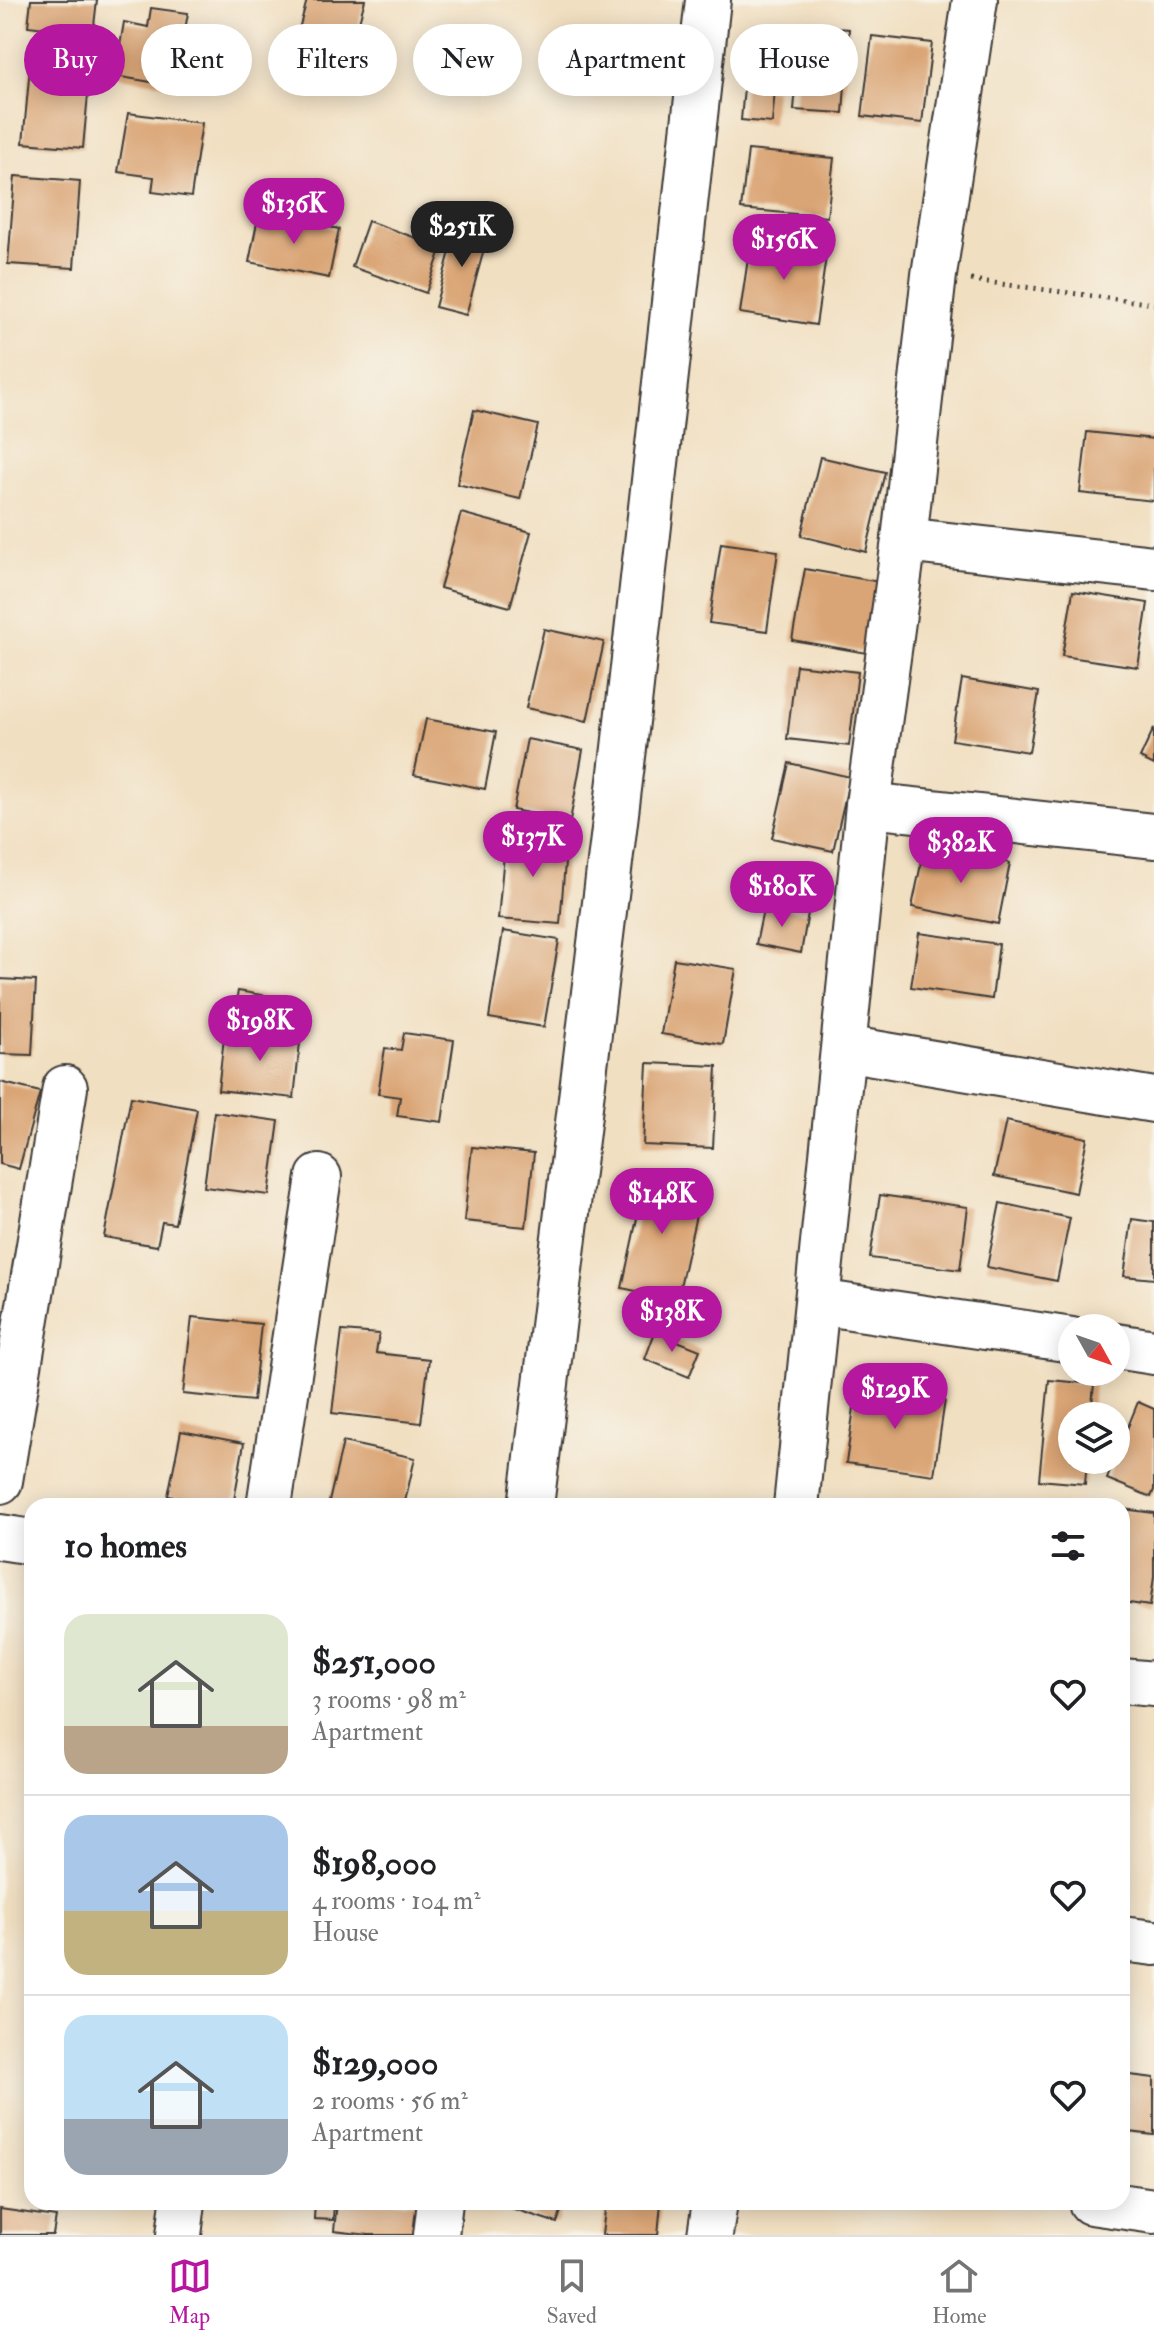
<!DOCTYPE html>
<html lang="en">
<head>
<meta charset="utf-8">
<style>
	body { margin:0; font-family:"IM FELL Double Pica",serif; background:#f2f2f2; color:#202124; height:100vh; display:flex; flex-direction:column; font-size:30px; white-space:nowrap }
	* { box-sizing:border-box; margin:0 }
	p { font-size:26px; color:#757577 }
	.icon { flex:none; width:44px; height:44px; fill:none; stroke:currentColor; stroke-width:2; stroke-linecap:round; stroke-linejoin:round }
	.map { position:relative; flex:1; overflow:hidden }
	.drawer { position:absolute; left:24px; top:1498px; width:1106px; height:712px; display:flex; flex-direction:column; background:#fff; border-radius:24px; box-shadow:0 4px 20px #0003 }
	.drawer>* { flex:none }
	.banner { position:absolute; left:24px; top:24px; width:1106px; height:72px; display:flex; gap:16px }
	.needle { width:52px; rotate:130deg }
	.controls { position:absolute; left:1058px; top:1314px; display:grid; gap:16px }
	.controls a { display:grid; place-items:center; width:72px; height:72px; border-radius:50%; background:#fff; box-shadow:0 4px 20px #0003; font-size:40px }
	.price { position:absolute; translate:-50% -68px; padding:0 18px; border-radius:28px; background:#b5179e; color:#fff; font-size:26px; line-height:52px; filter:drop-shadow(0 2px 4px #0008) }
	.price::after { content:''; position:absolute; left:50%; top:48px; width:24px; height:18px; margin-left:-12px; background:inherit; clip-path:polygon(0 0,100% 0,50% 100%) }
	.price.current { background:#222; color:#fff }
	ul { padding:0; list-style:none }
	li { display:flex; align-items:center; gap:24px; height:200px; padding:0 40px }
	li+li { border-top:2px solid #e0e0e0 }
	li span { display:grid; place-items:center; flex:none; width:224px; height:160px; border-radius:24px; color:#555 }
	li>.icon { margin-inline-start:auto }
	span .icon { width:96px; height:96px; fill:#fffc; stroke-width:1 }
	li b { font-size:34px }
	h2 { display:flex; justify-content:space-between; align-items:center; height:96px; padding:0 40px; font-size:34px }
	.chip { padding:0 28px; border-radius:36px; background:#fff; box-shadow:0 4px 20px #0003; font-size:28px; line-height:72px }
	.chip.current { background:#b5179e; color:#fff }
	.menu { display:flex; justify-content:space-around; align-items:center; height:112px; border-top:2px solid #e0e0e0; background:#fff; font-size:22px; color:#757577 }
	.menu a { display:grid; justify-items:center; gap:4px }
	.menu .current { color:#b5179e }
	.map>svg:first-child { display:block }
	.building { fill:#daa576 }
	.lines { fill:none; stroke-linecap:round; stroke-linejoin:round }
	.minor-casing { stroke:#3c3935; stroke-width:48 }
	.path { stroke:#3c3935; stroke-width:5; stroke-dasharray:2 6; stroke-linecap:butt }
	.minor { stroke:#fff; stroke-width:44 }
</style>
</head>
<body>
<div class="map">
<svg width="1154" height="2235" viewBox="0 0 1154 2235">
	<rect width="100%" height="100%" fill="#f7f3e8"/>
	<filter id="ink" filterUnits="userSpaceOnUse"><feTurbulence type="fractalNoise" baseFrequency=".0125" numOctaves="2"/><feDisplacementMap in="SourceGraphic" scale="16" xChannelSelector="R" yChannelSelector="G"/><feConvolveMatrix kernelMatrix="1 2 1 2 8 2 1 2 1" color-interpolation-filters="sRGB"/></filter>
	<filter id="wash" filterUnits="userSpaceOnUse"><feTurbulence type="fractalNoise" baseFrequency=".006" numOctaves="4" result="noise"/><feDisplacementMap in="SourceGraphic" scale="32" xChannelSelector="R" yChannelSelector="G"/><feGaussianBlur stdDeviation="1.8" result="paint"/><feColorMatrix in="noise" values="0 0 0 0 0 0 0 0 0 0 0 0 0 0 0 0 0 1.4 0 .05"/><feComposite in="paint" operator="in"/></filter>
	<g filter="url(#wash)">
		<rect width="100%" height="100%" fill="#f1dfc1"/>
		<g id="blocks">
			<!-- building -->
			<g class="building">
				<path d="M 31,0 L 97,0 L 93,34 L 28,26 Z"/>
				<path d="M 307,0 L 365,0 L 343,80 L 289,66 Z"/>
				<path d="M 151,8 L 188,13 L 175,86 L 115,76 L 124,22 L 148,27 Z"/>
				<path d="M 801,25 L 849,29 L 843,113 L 794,110 Z"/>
				<path d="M 872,36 L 932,43 L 922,123 L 862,116 Z"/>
				<path d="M 31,56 L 91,62 L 83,148 L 23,143 Z"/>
				<path d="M 744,87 L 775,89 L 772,123 L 741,120 Z"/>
				<path d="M 128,113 L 202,123 L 191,197 L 152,192 L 154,177 L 118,172 Z"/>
				<path d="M 748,150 L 834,158 L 827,217 L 741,209 Z"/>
				<path d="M 15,176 L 80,181 L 74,268 L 8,264 Z"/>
				<path d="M 259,213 L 339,229 L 329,278 L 249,262 Z"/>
				<path d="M 368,221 L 442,247 L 426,293 L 352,267 Z"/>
				<path d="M 458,222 L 489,231 L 466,315 L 435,307 Z"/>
				<path d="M 751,238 L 827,250 L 816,325 L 740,313 Z"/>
				<path d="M 474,410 L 538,425 L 520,499 L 457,484 Z"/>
				<path d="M 1087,432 L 1154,439 L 1154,501 L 1080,493 Z"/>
				<path d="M 820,457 L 885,472 L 866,552 L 801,536 Z"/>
				<path d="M 461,513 L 531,532 L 510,607 L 440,588 Z"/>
				<path d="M 721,543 L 778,551 L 767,631 L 709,623 Z"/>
				<path d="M 805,569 L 885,583 L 873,654 L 792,640 Z"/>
				<path d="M 1073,591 L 1148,603 L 1138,667 L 1062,656 Z"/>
				<path d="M 544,629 L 604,642 L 587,721 L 526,708 Z"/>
				<path d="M 796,665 L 858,672 L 849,746 L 787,739 Z"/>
				<path d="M 962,679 L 1039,692 L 1029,752 L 952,740 Z"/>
				<path d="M 426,719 L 496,732 L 485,789 L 414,775 Z"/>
				<path d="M 1154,728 L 1154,765 L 1140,758 Z"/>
				<path d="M 527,739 L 583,750 L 570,821 L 513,810 Z"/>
				<path d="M 789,763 L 850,777 L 833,851 L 772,838 Z"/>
				<path d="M 506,833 L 567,838 L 560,924 L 498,919 Z"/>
				<path d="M 925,845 L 1010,863 L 998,924 L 912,907 Z"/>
				<path d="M 764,905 L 808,913 L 801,953 L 756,944 Z"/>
				<path d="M 503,931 L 559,940 L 544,1027 L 489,1018 Z"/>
				<path d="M 919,933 L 999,944 L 992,999 L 911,987 Z"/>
				<path d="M 674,959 L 736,969 L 723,1044 L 661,1034 Z"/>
				<path d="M 0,979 L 36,981 L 32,1055 L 0,1054 Z"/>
				<path d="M 238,991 L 293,1000 L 288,1030 L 232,1022 Z"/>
				<path d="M 225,1029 L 259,1033 L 260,1029 L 301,1033 L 294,1098 L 218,1090 Z"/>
				<path d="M 404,1033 L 454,1040 L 442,1122 L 397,1116 L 400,1097 L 378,1094 L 385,1048 L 401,1050 Z"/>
				<path d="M 647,1063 L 717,1066 L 713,1148 L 643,1145 Z"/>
				<path d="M 0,1082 L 40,1092 L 19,1169 L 0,1164 Z"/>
				<path d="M 131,1097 L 197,1109 L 175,1224 L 162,1222 L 157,1246 L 104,1237 Z"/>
				<path d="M 214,1112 L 279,1121 L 269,1195 L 204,1187 Z"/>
				<path d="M 1006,1121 L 1087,1138 L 1076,1193 L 994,1176 Z"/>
				<path d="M 472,1147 L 534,1153 L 526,1227 L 464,1221 Z"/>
				<path d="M 647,1172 L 703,1184 L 677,1300 L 622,1288 Z"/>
				<path d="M 880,1195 L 968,1207 L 960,1270 L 870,1258 Z"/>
				<path d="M 1000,1203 L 1070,1218 L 1057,1281 L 987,1267 Z"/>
				<path d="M 1132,1219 L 1154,1222 L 1154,1279 L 1124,1276 Z"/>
				<path d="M 192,1317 L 261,1324 L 253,1401 L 183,1394 Z"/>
				<path d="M 342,1331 L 379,1334 L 376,1353 L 429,1359 L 421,1423 L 332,1413 Z"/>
				<path d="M 655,1332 L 700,1350 L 689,1377 L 645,1359 Z"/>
				<path d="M 1049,1380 L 1094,1384 L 1091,1416 L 1072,1416 L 1072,1460 L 1087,1460 L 1085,1484 L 1039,1480 Z"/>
				<path d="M 857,1387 L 945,1400 L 934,1475 L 846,1463 Z"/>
				<path d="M 1138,1402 L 1154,1409 L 1154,1490 L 1151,1497 L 1107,1479 Z"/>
				<path d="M 181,1431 L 244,1443 L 233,1506 L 168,1496 Z"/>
				<path d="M 343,1442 L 415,1458 L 404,1506 L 328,1506 Z"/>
				<path d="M 1122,1509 L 1154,1513 L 1154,1577 L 1150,1606 L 1122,1602 Z"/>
				<path d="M 1122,2074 L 1154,2078 L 1154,2135 L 1122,2131 Z"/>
				<path d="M 315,2202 L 334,2202 L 333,2220 L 314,2219 Z"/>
				<path d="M 337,2202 L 429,2202 L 425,2235 L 369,2235 L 334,2231 Z"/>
				<path d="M 506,2202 L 564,2202 L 557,2223 L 505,2206 Z"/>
				<path d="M 606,2202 L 661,2202 L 658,2235 L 602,2235 Z"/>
				<path d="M 0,2209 L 56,2217 L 53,2235 L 0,2235 Z"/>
			</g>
		</g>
	</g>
	<g filter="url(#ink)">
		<use href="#blocks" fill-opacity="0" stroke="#3c3935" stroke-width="2"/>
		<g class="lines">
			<defs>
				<g id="minor">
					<path d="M 904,540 L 1154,568"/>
					<path d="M 868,805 L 1154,836"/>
					<path d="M 844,1048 L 1154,1100"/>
					<path d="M 818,1302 L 1072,1340"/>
					<path d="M 1116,1346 L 1154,1352"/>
					<path d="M 0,1481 L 65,1088"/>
					<path d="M 269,1506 L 319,1177"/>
					<path d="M 531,1506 L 624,748 L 708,0"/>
					<path d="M 796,1506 L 868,805 L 904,540 L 934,275 L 975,0"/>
					<path d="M 0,1537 L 32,1542"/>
					<path d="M 1122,1681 L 1154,1684"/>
					<path d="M 1122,1939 L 1154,1943"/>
					<path d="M 1091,2202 L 1154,2211"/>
					<path d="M 179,2235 L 183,2202"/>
					<path d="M 436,2235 L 440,2202"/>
					<path d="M 710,2235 L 715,2202"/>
				</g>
			</defs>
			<!-- minor casing -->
			<use href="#minor" class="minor-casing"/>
			<!-- path -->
			<path class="path" d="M 971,280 L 1154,304"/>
			<!-- minor -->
			<use href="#minor" class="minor"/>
		</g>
	</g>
</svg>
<div class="controls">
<a><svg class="needle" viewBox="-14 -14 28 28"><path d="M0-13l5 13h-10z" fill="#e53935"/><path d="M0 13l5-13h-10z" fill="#757577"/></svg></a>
<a><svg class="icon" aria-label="layers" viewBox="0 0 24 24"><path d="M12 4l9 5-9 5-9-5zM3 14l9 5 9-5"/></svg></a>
</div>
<b class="price" style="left:294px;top:246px">$136K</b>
<b class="price current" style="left:462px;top:269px">$251K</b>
<b class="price" style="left:784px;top:282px">$156K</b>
<b class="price" style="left:533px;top:879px">$137K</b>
<b class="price" style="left:961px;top:885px">$382K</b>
<b class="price" style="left:782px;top:929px">$180K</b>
<b class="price" style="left:260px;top:1063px">$198K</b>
<b class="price" style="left:662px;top:1236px">$148K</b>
<b class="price" style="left:672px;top:1354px">$138K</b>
<b class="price" style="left:895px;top:1431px">$129K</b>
<div class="banner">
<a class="chip current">Buy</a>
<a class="chip">Rent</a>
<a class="chip">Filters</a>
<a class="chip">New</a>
<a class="chip">Apartment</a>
<a class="chip">House</a>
</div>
<section class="drawer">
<h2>10 homes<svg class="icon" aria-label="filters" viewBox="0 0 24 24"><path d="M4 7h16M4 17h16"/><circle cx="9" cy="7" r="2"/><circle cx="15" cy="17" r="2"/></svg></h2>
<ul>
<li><span style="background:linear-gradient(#dfe7d0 70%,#b9a48a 0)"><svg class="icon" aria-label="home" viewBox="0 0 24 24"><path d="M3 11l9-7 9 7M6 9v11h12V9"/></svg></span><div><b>$251,000</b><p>3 rooms · 98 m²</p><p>Apartment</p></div><svg class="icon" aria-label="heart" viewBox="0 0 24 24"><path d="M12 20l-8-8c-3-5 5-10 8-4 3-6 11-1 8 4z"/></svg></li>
<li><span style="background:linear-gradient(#a9c7e8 60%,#c2b280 0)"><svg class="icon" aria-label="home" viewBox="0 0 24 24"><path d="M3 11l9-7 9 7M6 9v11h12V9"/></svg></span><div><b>$198,000</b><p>4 rooms · 104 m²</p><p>House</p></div><svg class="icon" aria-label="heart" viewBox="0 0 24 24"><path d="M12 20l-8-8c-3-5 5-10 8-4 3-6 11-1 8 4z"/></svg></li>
<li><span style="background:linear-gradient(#bfe0f5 65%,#9aa5b1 0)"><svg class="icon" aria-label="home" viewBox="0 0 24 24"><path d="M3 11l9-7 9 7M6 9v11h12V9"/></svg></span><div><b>$129,000</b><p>2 rooms · 56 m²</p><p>Apartment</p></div><svg class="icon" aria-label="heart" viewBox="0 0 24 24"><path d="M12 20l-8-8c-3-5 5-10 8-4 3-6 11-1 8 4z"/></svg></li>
</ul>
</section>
</div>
<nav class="menu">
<a class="current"><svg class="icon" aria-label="map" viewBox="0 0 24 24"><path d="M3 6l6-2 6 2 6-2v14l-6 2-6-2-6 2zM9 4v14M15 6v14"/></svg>Map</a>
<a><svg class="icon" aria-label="saved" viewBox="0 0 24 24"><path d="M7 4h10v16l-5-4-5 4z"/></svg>Saved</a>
<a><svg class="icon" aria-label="home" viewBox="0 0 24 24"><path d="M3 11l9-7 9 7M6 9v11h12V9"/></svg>Home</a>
</nav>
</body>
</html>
